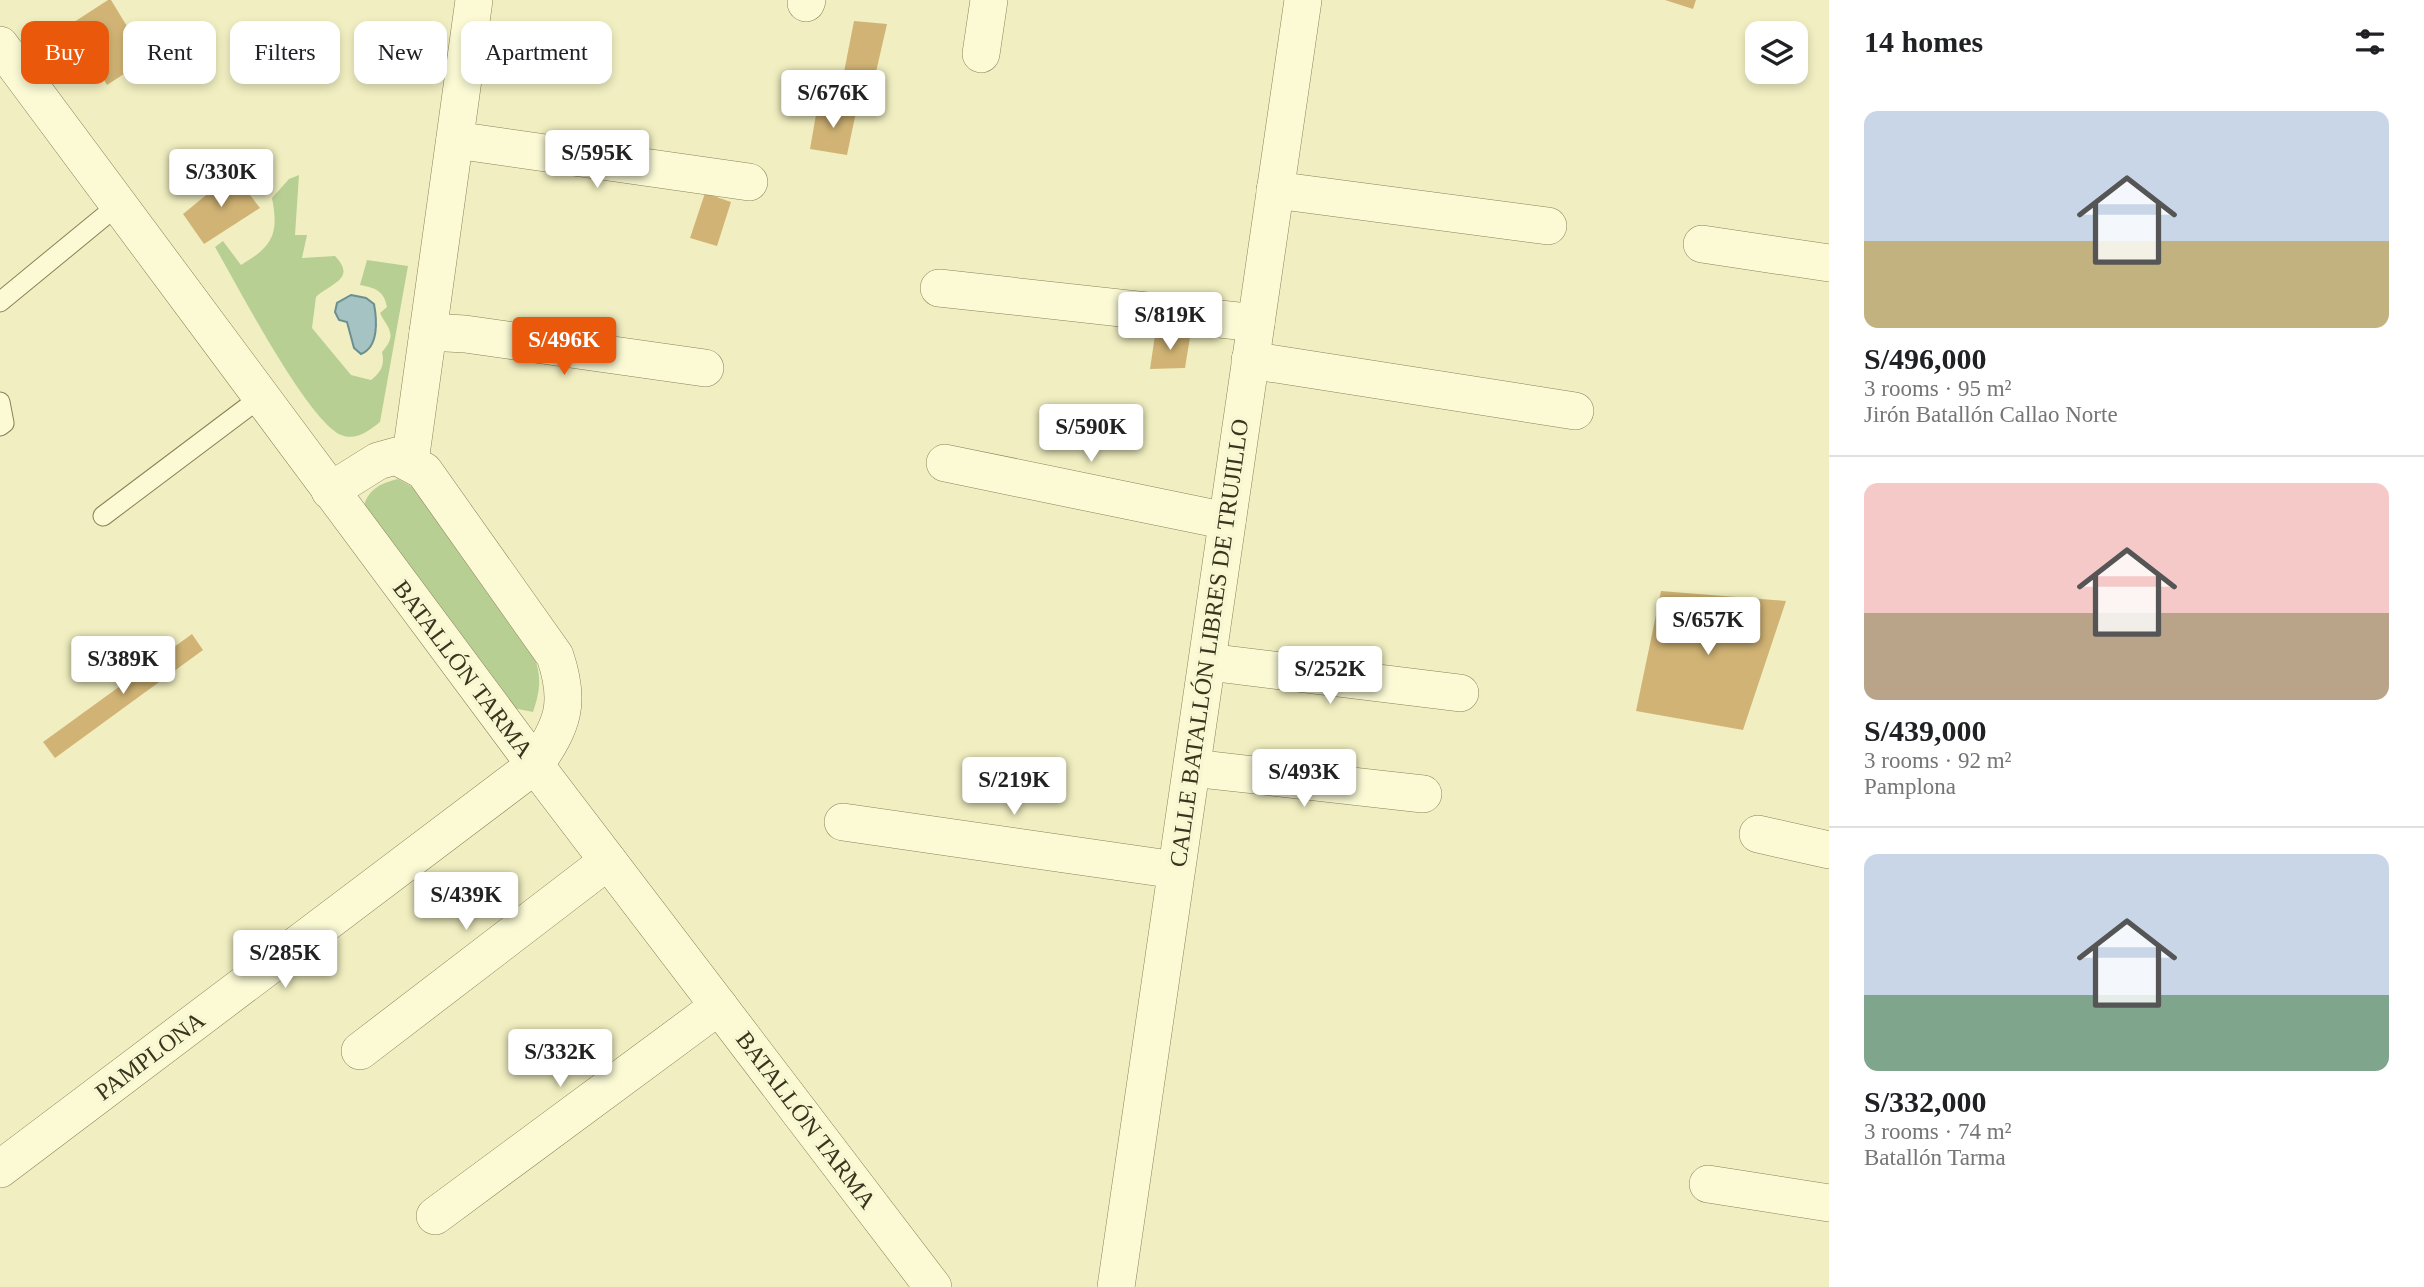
<!DOCTYPE html>
<html lang="en">
<head>
<meta charset="utf-8">
<style>
	body { margin:0; font-family:"Times New Roman",serif; background:#f6f6f6; color:#202124; height:100vh; display:flex; flex-direction:column; font-size:26px; white-space:nowrap }
	* { box-sizing:border-box; margin:0 }
	p { font-size:23px; color:#757577 }
	.icon { flex:none; width:38px; height:38px; fill:none; stroke:currentColor; stroke-width:2; stroke-linecap:round; stroke-linejoin:round }
	.map { position:relative; flex:1; overflow:hidden }
	.panel { display:flex; flex-direction:column; background:#fff; width:595px }
	.panel>* { flex:none }
	.top-card { position:absolute; left:21px; top:21px; width:665px; height:63px; display:flex; gap:14px }
	.fabs { position:absolute; left:1745px; top:21px; display:grid; gap:14px }
	.fabs a { display:grid; place-items:center; width:63px; height:63px; border-radius:14px; background:#fff; box-shadow:0 4px 10px #0003; font-size:35px }
	.price { position:absolute; translate:-50% -60px; padding:0 16px; border-radius:7px; background:#fff; color:#222; font-size:23px; line-height:46px; filter:drop-shadow(0 2px 4px #0008) }
	.price::after { content:''; position:absolute; left:50%; top:42px; width:21px; height:16px; margin-left:-10px; background:inherit; clip-path:polygon(0 0,100% 0,50% 100%) }
	.price.active { background:#ea580c; color:#fff }
	ul { padding:0; list-style:none }
	li { display:grid; align-content:center; gap:14px; height:371px; padding:0 35px }
	li+li { border-top:2px solid #e0e0e0 }
	li span { display:grid; place-items:center; height:217px; border-radius:14px; color:#555 }
	li>.icon { margin-inline-start:auto }
	span .icon { width:126px; height:126px; fill:#fffc; stroke-width:1 }
	li b { font-size:30px }
	h2 { display:flex; justify-content:space-between; align-items:center; height:84px; padding:0 35px; font-size:30px }
	.tag { padding:0 24px; border-radius:14px; background:#fff; box-shadow:0 4px 10px #0003; font-size:24px; line-height:63px }
	.tag.active { background:#ea580c; color:#fff }
	main { display:flex; flex:1; min-height:0 }
	.map>svg:first-child { display:block }
	.green { fill:#b8cf94 }
	.water { fill:#a4c3c2; stroke:#6a9091; stroke-width:2 }
	.building { fill:#d1b475 }
	.lines { fill:none; stroke-linecap:round; stroke-linejoin:round }
	.service-casing { stroke:#8b8157; stroke-width:21 }
	.minor-casing { stroke:#8b8157; stroke-width:38 }
	.service { stroke:#fbfad5; stroke-width:19 }
	.minor { stroke:#fbfad5; stroke-width:37 }
	.labels { text-anchor:middle; stroke-width:7; stroke-linejoin:round; paint-order:stroke }
	.street-label { font-size:24px; fill:#3a331d; stroke:#f7f7d1 }
</style>
</head>
<body>
<main>
<div class="map">
<svg width="1829" height="1287" viewBox="0 0 1829 1287">
	<rect width="100%" height="100%" fill="#f1efc1"/>
	<!-- green -->
	<g class="green">
		<path d="M 299,175 L 295,235 L 307,235 L 302,258 L 335,256 C 357,279 331,283 316,297 L 312,328 L 351,375 L 371,380 C 381,372 385,365 382,352 C 398,334 388,329 380,313 L 387,307 C 384,291 376,288 360,285 L 367,260 L 408,266 L 380,422 C 369,431 356,441 341,435 C 307,420 237,285 215,247 L 223,241 L 241,265 C 273,246 279,234 272,198 L 289,179 Z"/>
		<path d="M 398,479 L 416,489 L 534,656 C 542,677 540,691 533,712 L 513,708 L 363,509 C 367,490 380,483 398,479 Z"/>
	</g>
	<!-- water -->
	<path class="water" d="M 351,295 L 366,298 L 374,304 C 377,320 379,347 361,354 L 354,348 L 347,322 L 339,320 L 335,312 L 337,303 Z"/>
	<!-- building -->
	<g class="building">
		<path d="M 108,0 L 111,0 L 136,41 L 153,25 L 170,44 L 107,85 L 71,24 Z"/>
		<path d="M 1665,0 L 1696,0 L 1693,9 Z"/>
		<path d="M 854,21 L 887,24 L 876,72 L 844,72 Z"/>
		<path d="M 818,103 L 856,112 L 847,155 L 810,149 Z"/>
		<path d="M 233,173 L 260,208 L 204,244 L 183,214 Z"/>
		<path d="M 705,193 L 731,202 L 717,246 L 690,238 Z"/>
		<path d="M 1155,335 L 1190,337 L 1185,368 L 1150,369 Z"/>
		<path d="M 1661,591 L 1786,601 L 1743,730 L 1636,711 Z"/>
		<path d="M 192,634 L 203,650 L 55,758 L 43,742 Z"/>
	</g>
	<g class="lines">
		<defs>
			<g id="service">
				<path d="M 0,302 L 118,205"/>
				<path d="M 0,402 L 4,423 L 0,426"/>
				<path d="M 103,516 L 261,397"/>
			</g>
			<g id="minor">
				<path d="M 806,3 L 807,0"/>
				<path d="M 0,45 L 535,765 L 933,1287"/>
				<path d="M 981,54 L 989,0"/>
				<path d="M 455,140 L 749,182"/>
				<path d="M 1275,190 L 1548,226"/>
				<path d="M 1702,244 L 1829,263"/>
				<path d="M 939,288 L 1256,323"/>
				<path d="M 428,332 L 465,334 L 705,368"/>
				<path d="M 1250,360 L 1575,411"/>
				<path d="M 410,462 L 474,0"/>
				<path d="M 945,463 L 1227,521"/>
				<path d="M 1208,662 L 1460,693"/>
				<path d="M 1192,768 L 1423,794"/>
				<path d="M 843,822 L 1176,870"/>
				<path d="M 1758,834 L 1829,850"/>
				<path d="M 360,1051 L 608,861"/>
				<path d="M 0,1169 L 535,765 C 563,725 571,703 555,656 L 424,471 L 396,456 L 378,461 L 330,491"/>
				<path d="M 1708,1184 L 1829,1203"/>
				<path d="M 435,1216 L 719,1006"/>
				<path d="M 1116,1287 L 1303,0"/>
			</g>
		</defs>
		<!-- service casing -->
		<use href="#service" class="service-casing"/>
		<!-- minor casing -->
		<use href="#minor" class="minor-casing"/>
		<!-- service -->
		<use href="#service" class="service"/>
		<!-- minor -->
		<use href="#minor" class="minor"/>
	</g>
	<g class="labels">
		<!-- street labels -->
		<g class="street-label">
			<text transform="translate(1209 643) rotate(-82)" y="8">CALLE BATALLÓN LIBRES DE TRUJILLO</text>
			<text transform="translate(463 669) rotate(53)" y="8">BATALLÓN TARMA</text>
			<text transform="translate(150 1056) rotate(-37)" y="8">PAMPLONA</text>
			<text transform="translate(806 1120) rotate(53)" y="8">BATALLÓN TARMA</text>
		</g>
	</g>
</svg>
<div class="fabs">
<a><svg class="icon" aria-label="layers" viewBox="0 0 24 24"><path d="M12 4l9 5-9 5-9-5zM3 14l9 5 9-5"/></svg></a>
</div>
<b class="price" style="left:833px;top:130px">S/676K</b>
<b class="price" style="left:597px;top:190px">S/595K</b>
<b class="price" style="left:221px;top:209px">S/330K</b>
<b class="price" style="left:1170px;top:352px">S/819K</b>
<b class="price active" style="left:564px;top:377px">S/496K</b>
<b class="price" style="left:1091px;top:464px">S/590K</b>
<b class="price" style="left:1708px;top:657px">S/657K</b>
<b class="price" style="left:123px;top:696px">S/389K</b>
<b class="price" style="left:1330px;top:706px">S/252K</b>
<b class="price" style="left:1304px;top:809px">S/493K</b>
<b class="price" style="left:1014px;top:817px">S/219K</b>
<b class="price" style="left:466px;top:932px">S/439K</b>
<b class="price" style="left:285px;top:990px">S/285K</b>
<b class="price" style="left:560px;top:1089px">S/332K</b>
<div class="top-card">
<a class="tag active">Buy</a>
<a class="tag">Rent</a>
<a class="tag">Filters</a>
<a class="tag">New</a>
<a class="tag">Apartment</a>
</div>
</div>
<section class="panel">
<h2>14 homes<svg class="icon" aria-label="filters" viewBox="0 0 24 24"><path d="M4 7h16M4 17h16"/><circle cx="9" cy="7" r="2"/><circle cx="15" cy="17" r="2"/></svg></h2>
<ul>
<li><span style="background:linear-gradient(#c9d6e8 60%,#c2b280 0)"><svg class="icon" aria-label="home" viewBox="0 0 24 24"><path d="M3 11l9-7 9 7M6 9v11h12V9"/></svg></span><div><b>S/496,000</b><p>3 rooms · 95 m²</p><p>Jirón Batallón Callao Norte</p></div></li>
<li><span style="background:linear-gradient(#f6c9c9 60%,#b9a48a 0)"><svg class="icon" aria-label="home" viewBox="0 0 24 24"><path d="M3 11l9-7 9 7M6 9v11h12V9"/></svg></span><div><b>S/439,000</b><p>3 rooms · 92 m²</p><p>Pamplona</p></div></li>
<li><span style="background:linear-gradient(#c9d6e8 65%,#7fa58c 0)"><svg class="icon" aria-label="home" viewBox="0 0 24 24"><path d="M3 11l9-7 9 7M6 9v11h12V9"/></svg></span><div><b>S/332,000</b><p>3 rooms · 74 m²</p><p>Batallón Tarma</p></div></li>
</ul>
</section>
</main>
</body>
</html>
